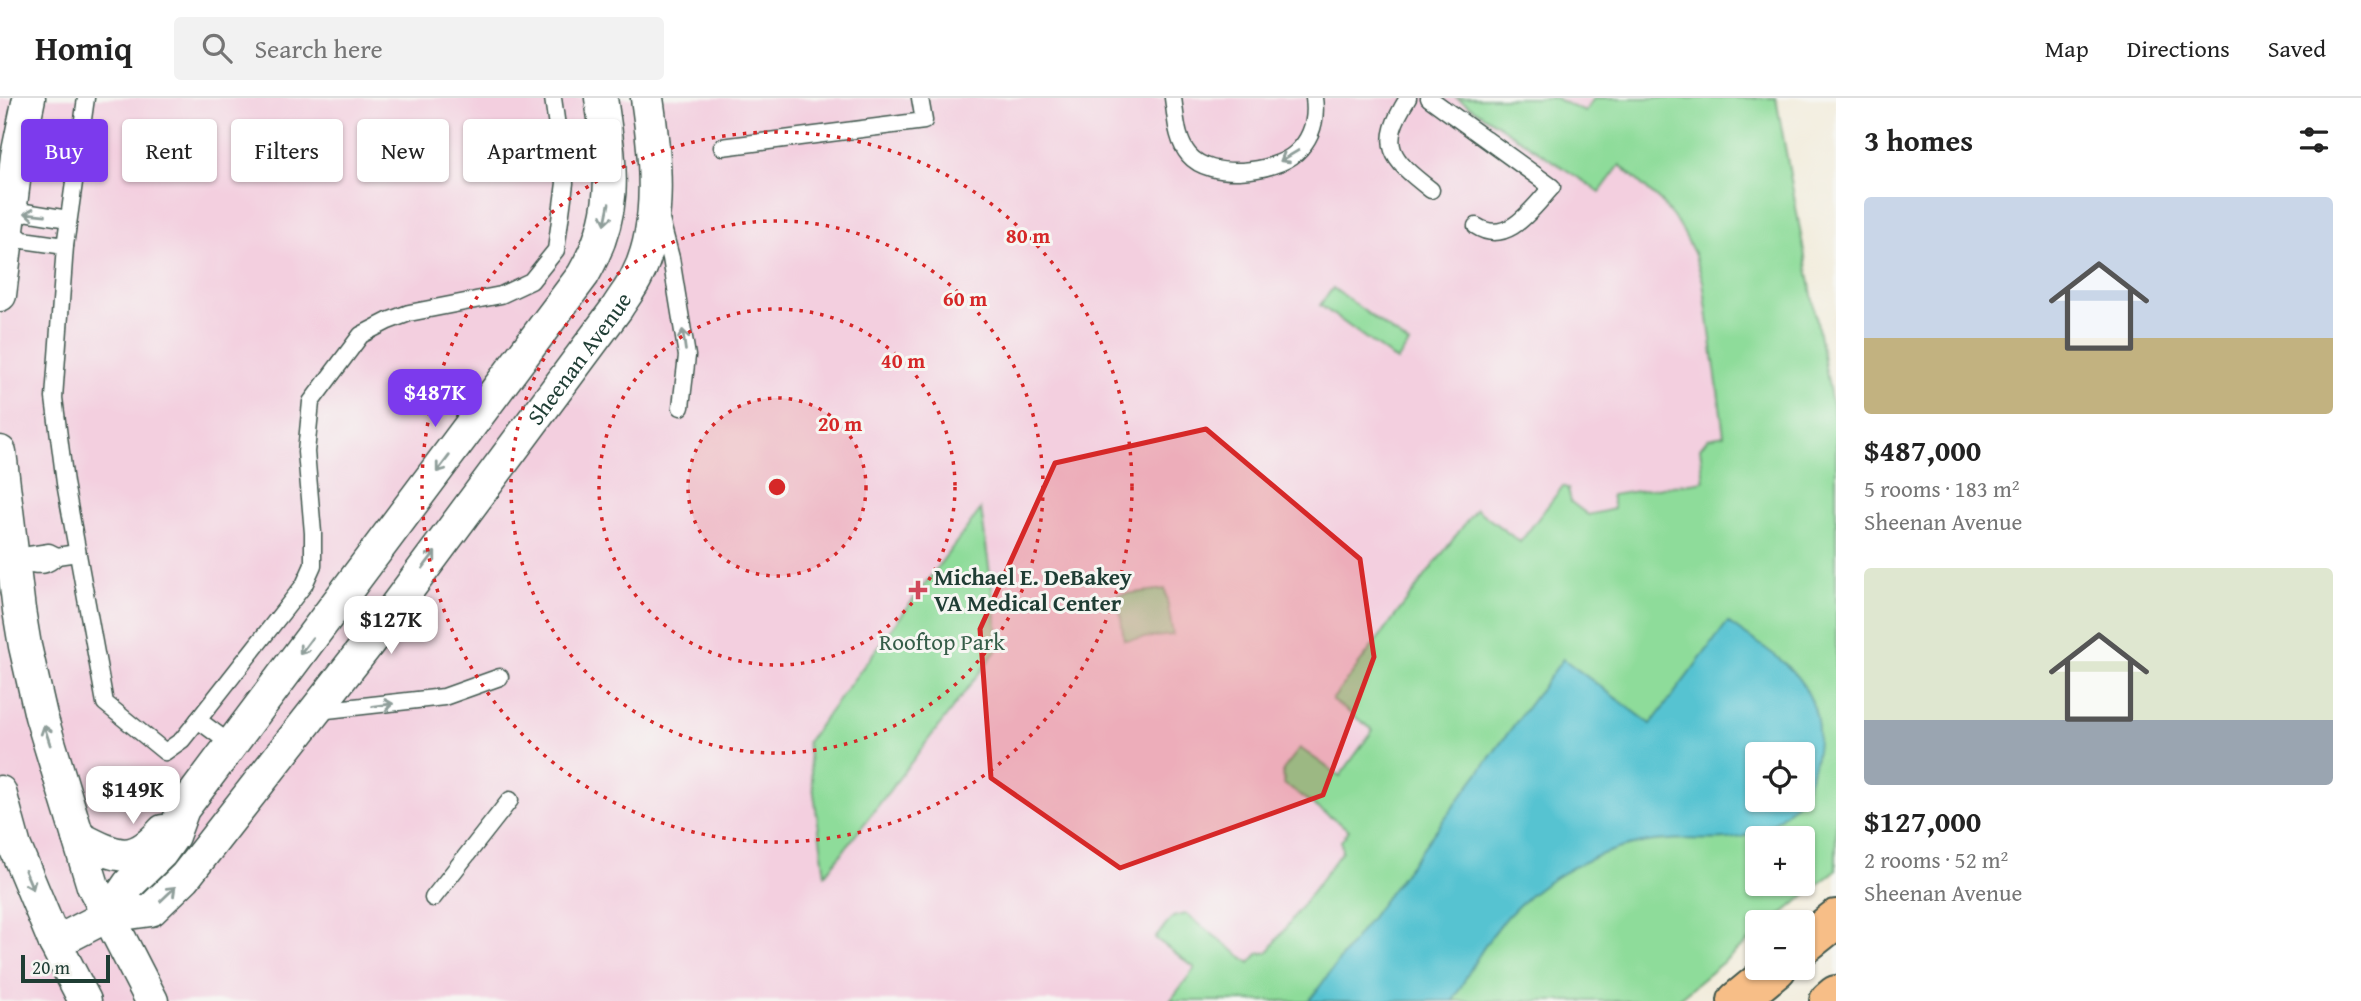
<!DOCTYPE html>
<html lang="en">
<head>
<meta charset="utf-8">
<style>
	body { margin:0; font-family:"Gentium Book Plus",serif; background:#f2f2f2; color:#222; height:100vh; display:flex; flex-direction:column; font-size:26px; white-space:nowrap }
	* { box-sizing:border-box; margin:0 }
	p { font-size:23px; color:#767676 }
	.icon { flex:none; width:38px; height:38px; fill:none; stroke:currentColor; stroke-width:2; stroke-linecap:round; stroke-linejoin:round }
	.map { position:relative; flex:1; overflow:hidden }
	.drawer { display:flex; flex-direction:column; background:#fff; width:525px }
	.drawer>* { flex:none }
	.hud { position:absolute; left:21px; top:21px; width:665px; height:63px; display:flex; gap:14px }
	.controls { position:absolute; left:1745px; top:644px; display:grid; gap:14px }
	.controls a { display:grid; place-items:center; width:70px; height:70px; border-radius:7px; background:#fff; box-shadow:0 2px 5px #0004; font-size:35px }
	.scale { position:absolute; left:21px; bottom:18px; width:89px; box-sizing:border-box; padding-left:7px; border:4px solid #1f3d34; border-top:0; font-size:19px; line-height:24px; white-space:nowrap; color:#1f3d34; -webkit-text-stroke:5px #f6f6f2; paint-order:stroke }
	.price { position:absolute; translate:-50% -60px; padding:0 16px; border-radius:14px; background:#fff; color:#222; font-size:23px; line-height:46px; filter:drop-shadow(0 2px 4px #0008) }
	.price::after { content:''; position:absolute; left:50%; top:42px; width:21px; height:16px; margin-left:-10px; background:inherit; clip-path:polygon(0 0,100% 0,50% 100%) }
	.price.current { background:#7c3aed; color:#fff }
	ul { padding:0; list-style:none }
	li { display:grid; align-content:center; gap:14px; height:371px; padding:0 28px }
	li span { display:grid; place-items:center; height:217px; border-radius:7px; color:#555 }
	li>.icon { margin-inline-start:auto }
	span .icon { width:126px; height:126px; fill:#fffc; stroke-width:1 }
	li b { font-size:30px }
	h2 { display:flex; justify-content:space-between; align-items:center; height:84px; padding:0 28px; font-size:30px }
	.tag { padding:0 24px; border-radius:7px; background:#fff; box-shadow:0 2px 5px #0004; font-size:24px; line-height:63px }
	.tag.current { background:#7c3aed; color:#fff }
	header { display:flex; align-items:center; gap:42px; box-sizing:border-box; height:98px; padding:0 35px; background:#fff; border-bottom:2px solid #e0e0e0 }
	header strong { font-size:33px }
	nav { display:flex; gap:38px; margin-inline-start:auto; font-size:24px }
	.search { width:490px; height:63px; background:#f2f2f2; display:flex; align-items:center; gap:18px; box-sizing:border-box; padding:0 24px; border-radius:7px; color:#767676; font-size:26px }
	main { display:flex; flex:1; min-height:0 }
	.map>svg:first-child { display:block }
	.built { fill:#f3cfdf; fill-rule:evenodd }
	.green { fill:#8edc9a; stroke:#568c67; stroke-width:2; fill-rule:evenodd }
	.water { fill:#57c3d1; stroke:#3b8082; stroke-width:2 }
	.lines { fill:none; stroke-linecap:round; stroke-linejoin:round }
	.lane-casing { stroke:#3f574d; stroke-width:19 }
	.street-casing { stroke:#3f574d; stroke-width:35 }
	.primary-casing { stroke:#3f574d; stroke-width:42 }
	.lane { stroke:#fff; stroke-width:16 }
	.street { stroke:#fff; stroke-width:32 }
	.primary { stroke:#f7be87; stroke-width:38 }
	.oneway { stroke:#8f9e9a }
	.marked { fill:#d62828; fill-opacity:0.2; stroke:#d62828; stroke-width:5; stroke-linejoin:round }
	.ring { fill:none; stroke:#d62828; stroke-width:3.5; stroke-dasharray:3.5 7 }
	.poi-dot { fill:#d1495b; stroke:#f6f6f2; stroke-width:2.5 }
	.labels { text-anchor:middle; stroke-width:6; stroke-linejoin:round; paint-order:stroke }
	.street-label { font-size:23px; fill:#1f3d34; stroke:#f6f6f2 }
	.poi-label { font-size:23px; font-weight:bold; fill:#1f3d34; stroke:#f6f6f2; text-anchor:start }
	.park-label { font-size:23px; fill:#355d48; stroke:#f6f6f2 }
	.centre { fill:#d62828; stroke:#f6f6f2; stroke-width:3.5 }
	.ring-label { font-size:21px; text-anchor:middle; font-weight:bold; fill:#d62828; stroke:#f6f6f2; stroke-width:6; stroke-linejoin:round; paint-order:stroke }
</style>
</head>
<body>
<header>
<strong>Homiq</strong>
<div class="search"><svg class="icon" aria-label="search" viewBox="0 0 24 24"><circle cx="10" cy="10" r="6"/><path d="M15 15l6 6"/></svg>Search here</div>
<nav><a>Map</a><a>Directions</a><a>Saved</a></nav>
</header>
<main>
<div class="map">
<svg width="1836" height="903" viewBox="0 0 1836 903">
	<rect width="100%" height="100%" fill="#f6f6f2"/>
	<filter id="ink" filterUnits="userSpaceOnUse"><feTurbulence type="fractalNoise" baseFrequency=".0143" numOctaves="2"/><feDisplacementMap in="SourceGraphic" scale="14" xChannelSelector="R" yChannelSelector="G"/><feConvolveMatrix kernelMatrix="1 2 1 2 8 2 1 2 1" color-interpolation-filters="sRGB"/></filter>
	<filter id="wash" filterUnits="userSpaceOnUse"><feTurbulence type="fractalNoise" baseFrequency=".00686" numOctaves="4" result="noise"/><feDisplacementMap in="SourceGraphic" scale="28" xChannelSelector="R" yChannelSelector="G"/><feGaussianBlur stdDeviation="1.57" result="paint"/><feColorMatrix in="noise" values="0 0 0 0 0 0 0 0 0 0 0 0 0 0 0 0 0 1.4 0 .05"/><feComposite in="paint" operator="in"/></filter>
	<g filter="url(#wash)">
		<rect width="100%" height="100%" fill="#f2ecdb"/>
		<!-- built -->
		<path class="built" d="M 0,0 L 1776,0 L 1836,328 L 1836,772 L 1772,824 L 1757,824 L 1757,836 L 1676,903 L 0,903 ZM 1757,656 L 1802,656 L 1802,702 L 1757,702 ZM 1757,740 L 1802,740 L 1802,786 L 1757,786 Z"/>
		<!-- green -->
		<g class="green">
			<path d="M 1457,0 L 1554,0 L 1585,14 L 1594,0 L 1776,0 L 1836,328 L 1836,772 L 1772,824 L 1757,824 L 1757,836 L 1676,903 L 1170,903 L 1195,870 L 1155,840 L 1173,819 L 1186,816 L 1250,865 L 1258,856 L 1268,854 L 1342,753 L 1341,743 L 1349,732 L 1284,686 L 1283,672 L 1300,650 L 1340,678 L 1373,632 L 1332,602 L 1476,411 L 1520,444 L 1563,388 L 1568,391 L 1571,404 L 1588,417 L 1614,411 L 1611,397 L 1704,383 L 1700,350 L 1708,340 L 1724,337 L 1703,183 L 1694,155 L 1680,128 L 1660,103 L 1620,67 L 1600,94 ZM 1757,656 L 1802,656 L 1802,702 L 1757,702 ZM 1757,740 L 1802,740 L 1802,786 L 1757,786 Z"/>
			<path d="M 1333,190 L 1409,246 L 1397,263 L 1320,207 Z"/>
			<path d="M 981,411 L 1000,548 L 825,777 L 807,644 Z"/>
			<path d="M 1165,491 L 1173,537 L 1124,542 L 1118,497 Z"/>
		</g>
		<!-- water -->
		<path class="water" d="M 1728,524 C 1746,538 1768,550 1785,566 C 1825,603 1826,649 1803,696 L 1802,656 L 1757,656 L 1757,702 L 1799,702 C 1745,762 1709,732 1642,745 C 1589,755 1531,787 1498,830 C 1480,852 1467,878 1453,903 L 1309,903 L 1563,561 L 1651,626 Z"/>
	</g>
	<g filter="url(#ink)">
		<g class="lines">
			<defs>
				<g id="lane">
					<path d="M 86,0 L 65,148 L 54,300 L 65,385 L 105,605 L 165,654 L 182,642 L 198,622 L 304,487 L 313,467 L 313,435 L 306,354 L 311,304 L 361,237 L 388,223 L 409,215 L 501,197 L 531,183 L 556,152 L 565,85 L 553,0"/>
					<path d="M 1173,0 C 1176,19 1176,42 1189,57 C 1210,82 1274,75 1296,55 C 1312,40 1317,21 1314,0"/>
					<path d="M 1408,0 C 1378,48 1390,60 1431,92"/>
					<path d="M 1429,0 L 1552,89 C 1533,109 1508,149 1476,128"/>
					<path d="M 722,49 L 924,23 L 920,0"/>
					<path d="M 661,122 L 671,160 L 687,258 L 681,309"/>
					<path d="M 9,127 L 25,114 L 68,121"/>
					<path d="M 6,128 L 23,142 L 65,148"/>
					<path d="M 22,464 L 29,457 L 49,454 L 57,458 L 77,455"/>
					<path d="M 15,465 C 32,462 41,475 57,458"/>
					<path d="M 318,613 L 444,599 L 500,579"/>
					<path d="M 198,622 L 232,647"/>
					<path d="M 433,800 L 510,702"/>
				</g>
				<g id="street">
					<path d="M 0,197 L 17,58 L 29,0"/>
					<path d="M 0,354 L 19,512 L 25,548 L 41,618 L 93,788 L 152,903"/>
					<path d="M 0,694 L 15,749 L 55,845 L 85,903"/>
					<path d="M 78,739 C 117,759 132,768 163,733"/>
					<path d="M 107,818 L 129,786 L 161,755 L 173,738 L 183,711 L 583,177 C 620,113 611,69 601,0"/>
					<path id="s1" d="M 55,845 L 107,818 L 151,812 L 185,779 L 366,548 L 617,210 C 623,200 632,189 637,178 C 663,128 655,54 647,0"/>
				</g>
				<g id="primary">
					<path d="M 1802,848 L 1836,821"/>
					<path d="M 1737,903 L 1777,870"/>
					<path d="M 1829,903 L 1836,897"/>
				</g>
			</defs>
			<!-- lane casing -->
			<use href="#lane" class="lane-casing"/>
			<!-- street casing -->
			<use href="#street" class="street-casing"/>
			<!-- primary casing -->
			<use href="#primary" class="primary-casing"/>
			<!-- lane -->
			<use href="#lane" class="lane"/>
			<!-- street -->
			<use href="#street" class="street"/>
			<!-- primary -->
			<use href="#primary" class="primary"/>
		</g>
		<!-- one-way arrows -->
		<defs><path id="oneway-shaft" d="M-6 0H5M1.5-3L5.5 0L1.5 3" fill="none" stroke-width="1.6" stroke-linecap="round" stroke-linejoin="round" transform="scale(1.75)"/></defs>
		<g class="oneway">
			<use href="#oneway-shaft" transform="translate(1289 58) rotate(149)"/>
			<use href="#oneway-shaft" transform="translate(35 116) rotate(-174)"/>
			<use href="#oneway-shaft" transform="translate(607 116) rotate(101)"/>
			<use href="#oneway-shaft" transform="translate(684 242) rotate(-98)"/>
			<use href="#oneway-shaft" transform="translate(443 366) rotate(127)"/>
			<use href="#oneway-shaft" transform="translate(429 462) rotate(-53)"/>
			<use href="#oneway-shaft" transform="translate(306 548) rotate(127)"/>
			<use href="#oneway-shaft" transform="translate(383 607) rotate(-7)"/>
			<use href="#oneway-shaft" transform="translate(47 637) rotate(-108)"/>
			<use href="#oneway-shaft" transform="translate(29 782) rotate(67)"/>
			<use href="#oneway-shaft" transform="translate(168 796) rotate(-44)"/>
		</g>
	</g>
	<!-- marked area -->
	<path class="marked" d="M 1206,331 L 1360,461 L 1374,559 L 1323,697 L 1120,770 L 991,680 L 980,531 L 1055,365 Z"/>
	<!-- distance rings -->
	<circle cx="777" cy="389" r="89" fill="#d62828" fill-opacity=".12"/>
	<g class="ring">
		<circle cx="777" cy="389" r="89"/>
		<circle cx="777" cy="389" r="178"/>
		<circle cx="777" cy="389" r="266"/>
		<circle cx="777" cy="389" r="355"/>
	</g>
	<!-- markers -->
	<path class="poi-dot" d="M914.5 481.5h7v7h7v7h-7v7h-7v-7h-7v-7h7z"/>
	<g class="labels">
		<!-- street labels -->
		<g class="street-label">
			<text dy="8" stroke="none"><textPath href="#s1" startOffset="802">Sheenan Avenue</textPath></text>
		</g>
		<!-- poi labels -->
		<g class="poi-label">
			<text x="934" y="487">Michael E. DeBakey<tspan x="934" dy="26">VA Medical Center</tspan></text>
		</g>
		<!-- park labels -->
		<g class="park-label">
			<text x="942" y="552">Rooftop Park</text>
		</g>
	</g>
	<circle cx="777" cy="389" r="10" class="centre"/>
	<g class="ring-label">
		<text x="1028" y="145">80 m</text>
		<text x="965" y="208">60 m</text>
		<text x="903" y="270">40 m</text>
		<text x="840" y="333">20 m</text>
	</g>
</svg>
<div class="controls">
<a><svg class="icon" aria-label="locate" viewBox="0 0 24 24"><circle cx="12" cy="12" r="6"/><path d="M12 2v4M12 18v4M2 12h4M18 12h4"/></svg></a>
<a>+</a>
<a>−</a>
</div>
<div class="scale">20 m</div>
<b class="price current" style="left:435px;top:331px">$487K</b>
<b class="price" style="left:391px;top:558px">$127K</b>
<b class="price" style="left:133px;top:728px">$149K</b>
<div class="hud">
<a class="tag current">Buy</a>
<a class="tag">Rent</a>
<a class="tag">Filters</a>
<a class="tag">New</a>
<a class="tag">Apartment</a>
</div>
</div>
<section class="drawer">
<h2>3 homes<svg class="icon" aria-label="filters" viewBox="0 0 24 24"><path d="M4 7h16M4 17h16"/><circle cx="9" cy="7" r="2"/><circle cx="15" cy="17" r="2"/></svg></h2>
<ul>
<li><span style="background:linear-gradient(#c9d6e8 65%,#c2b280 0)"><svg class="icon" aria-label="home" viewBox="0 0 24 24"><path d="M3 11l9-7 9 7M6 9v11h12V9"/></svg></span><div><b>$487,000</b><p>5 rooms · 183 m²</p><p>Sheenan Avenue</p></div></li>
<li><span style="background:linear-gradient(#dfe7d0 70%,#9aa5b1 0)"><svg class="icon" aria-label="home" viewBox="0 0 24 24"><path d="M3 11l9-7 9 7M6 9v11h12V9"/></svg></span><div><b>$127,000</b><p>2 rooms · 52 m²</p><p>Sheenan Avenue</p></div></li>
</ul>
</section>
</main>
</body>
</html>
